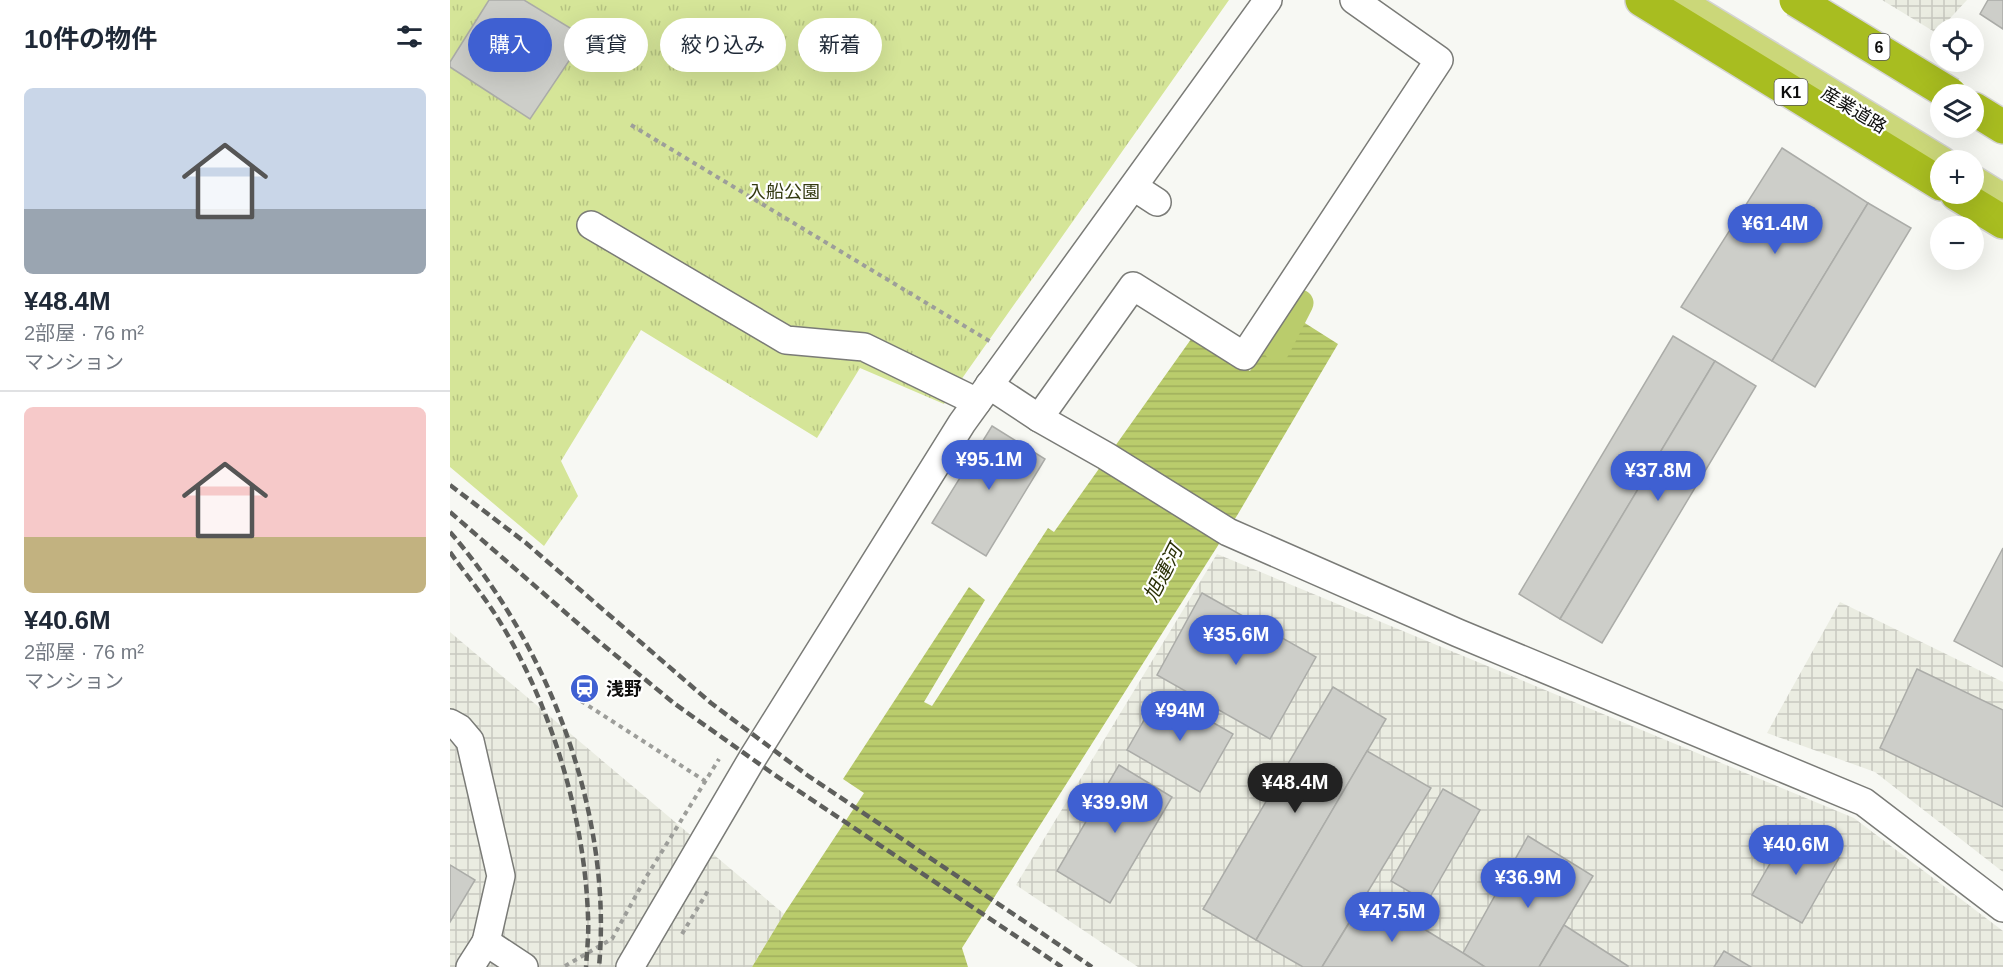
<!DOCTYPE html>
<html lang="ja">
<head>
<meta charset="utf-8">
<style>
	body { margin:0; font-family:Helvetica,"Noto Sans JP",sans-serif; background:#f2f2f3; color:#1f2937; height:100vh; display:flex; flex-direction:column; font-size:22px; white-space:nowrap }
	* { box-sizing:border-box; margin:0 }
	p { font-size:20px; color:#747a83 }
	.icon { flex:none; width:33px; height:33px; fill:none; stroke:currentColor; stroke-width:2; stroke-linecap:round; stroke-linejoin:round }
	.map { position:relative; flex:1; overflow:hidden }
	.drawer { display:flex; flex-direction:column; background:#fff; width:450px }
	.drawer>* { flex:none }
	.hud { position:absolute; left:18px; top:18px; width:570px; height:54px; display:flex; gap:12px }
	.buttons { position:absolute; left:1480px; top:18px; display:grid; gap:12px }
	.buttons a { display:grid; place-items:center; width:54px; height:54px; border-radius:50%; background:#fff; box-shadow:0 6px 24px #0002; font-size:30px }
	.price { position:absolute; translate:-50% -51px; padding:0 14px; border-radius:21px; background:#3f60d2; color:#fff; font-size:20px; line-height:39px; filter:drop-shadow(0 2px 3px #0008) }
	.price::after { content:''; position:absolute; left:50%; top:36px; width:18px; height:14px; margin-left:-9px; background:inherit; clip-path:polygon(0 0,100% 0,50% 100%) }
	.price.current { background:#222; color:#fff }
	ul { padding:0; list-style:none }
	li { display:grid; align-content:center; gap:12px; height:318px; padding:0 24px }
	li+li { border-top:2px solid #e0e1e3 }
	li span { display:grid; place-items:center; height:186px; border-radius:9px; color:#555 }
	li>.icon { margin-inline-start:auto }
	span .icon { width:108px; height:108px; fill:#fffc; stroke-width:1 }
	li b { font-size:26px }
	h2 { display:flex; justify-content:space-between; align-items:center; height:72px; padding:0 24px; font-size:26px }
	.tag { padding:0 21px; border-radius:27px; background:#fff; box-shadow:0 6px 24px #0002; font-size:21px; line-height:54px }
	.tag.current { background:#3f60d2; color:#fff }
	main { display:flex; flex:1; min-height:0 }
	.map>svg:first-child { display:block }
	.industrial { fill:url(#industrial-grid) }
	.park { fill:url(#park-tufts) }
	.water { fill:url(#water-rules) }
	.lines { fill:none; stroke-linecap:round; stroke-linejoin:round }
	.canal { stroke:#bacc6c; stroke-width:27 }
	.building { fill:#cdcec9; stroke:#abaca8; stroke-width:1.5 }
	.minor-casing { stroke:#7a7b77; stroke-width:30 }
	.major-casing { stroke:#d4d4d3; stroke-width:36 }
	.highway-casing { stroke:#d4d4d3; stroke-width:36 }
	.path { stroke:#9d9e9a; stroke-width:4; stroke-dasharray:4.5 4.5; stroke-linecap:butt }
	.minor { stroke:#fff; stroke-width:27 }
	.major { stroke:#cbd779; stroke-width:33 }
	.highway { stroke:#a8bd20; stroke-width:33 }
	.rail { stroke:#5e5f5c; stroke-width:4.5; stroke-dasharray:9 4.5; stroke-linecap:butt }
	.highway-bridge-casing { stroke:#d4d4d3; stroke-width:36; stroke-linecap:butt }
	.highway-bridge { stroke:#a8bd20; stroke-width:33 }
	.labels { text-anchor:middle; stroke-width:4.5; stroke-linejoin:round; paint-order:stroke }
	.shield { fill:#fff; stroke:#565656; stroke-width:1.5 }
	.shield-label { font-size:16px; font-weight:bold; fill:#0e0e0d }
	.street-label { font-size:18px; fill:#0e0e0d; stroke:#fff }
	.park-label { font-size:18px; fill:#343b12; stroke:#fff }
	.poi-label { font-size:18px; font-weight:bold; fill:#0e0e0d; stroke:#fff; text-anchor:start }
	.water-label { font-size:20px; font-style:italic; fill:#2b3107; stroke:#fff }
</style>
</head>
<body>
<main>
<section class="drawer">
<h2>10件の物件<svg class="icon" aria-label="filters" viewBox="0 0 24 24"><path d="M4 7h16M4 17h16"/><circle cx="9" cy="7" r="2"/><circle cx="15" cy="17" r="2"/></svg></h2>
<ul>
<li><span style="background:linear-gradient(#c9d6e8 65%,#9aa5b1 0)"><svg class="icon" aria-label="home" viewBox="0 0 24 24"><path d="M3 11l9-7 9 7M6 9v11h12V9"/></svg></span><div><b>¥48.4M</b><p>2部屋 · 76 m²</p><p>マンション</p></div></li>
<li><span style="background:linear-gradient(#f6c9c9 70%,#c2b280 0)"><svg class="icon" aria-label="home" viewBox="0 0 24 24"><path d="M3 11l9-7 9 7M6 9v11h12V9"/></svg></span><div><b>¥40.6M</b><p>2部屋 · 76 m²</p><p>マンション</p></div></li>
</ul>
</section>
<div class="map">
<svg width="1553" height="967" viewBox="0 0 1553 967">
	<defs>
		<pattern id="industrial-grid" width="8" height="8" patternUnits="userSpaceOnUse" patternTransform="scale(1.5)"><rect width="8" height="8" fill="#eaece1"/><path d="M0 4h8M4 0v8" fill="none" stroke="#c8c9c0"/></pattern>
		<pattern id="park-tufts" width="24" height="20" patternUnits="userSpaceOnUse" patternTransform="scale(1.5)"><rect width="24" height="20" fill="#d5e598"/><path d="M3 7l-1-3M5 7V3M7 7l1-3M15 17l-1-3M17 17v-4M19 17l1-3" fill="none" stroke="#b6c382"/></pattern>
		<pattern id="water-rules" width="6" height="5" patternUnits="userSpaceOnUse" patternTransform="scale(1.5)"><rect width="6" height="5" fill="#bacc6c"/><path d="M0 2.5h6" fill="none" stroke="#9fae5c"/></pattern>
	</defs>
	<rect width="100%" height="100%" fill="#f7f8f3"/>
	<!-- industrial -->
	<g class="industrial">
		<path d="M 1432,0 L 1517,0 L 1491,28 L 1488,34 Z"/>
		<path d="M 767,554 L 1404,818 L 1553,931 L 1553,967 L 688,967 L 566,885 Z"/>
		<path d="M 1390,602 L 1553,682 L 1553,872 L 1425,772 L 1317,733 Z"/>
		<path d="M 0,632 L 334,914 L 302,967 L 0,967 Z"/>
	</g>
	<!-- park -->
	<path class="park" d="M 0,0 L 779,0 L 494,404 L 410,368 L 367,438 L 191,330 L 111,461 L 128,496 L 94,546 L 0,467 Z"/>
	<!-- water -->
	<path class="water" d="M 839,313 L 888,344 L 788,514 L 512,948 L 518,967 L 302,967 L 334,914 L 414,793 L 393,779 L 519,587 L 535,600 L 474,702 L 482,706 L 598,528 L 604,532 L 744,335 L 800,371 Z"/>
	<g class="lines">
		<!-- canal -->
		<path class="canal" d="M 827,348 L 850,303"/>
	</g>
	<!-- building -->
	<g class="building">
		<path d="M 39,0 L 74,0 L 135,37 L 80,119 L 0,67 L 0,62 Z"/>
		<path d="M 1538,0 L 1553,0 L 1553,29 L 1530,14 Z"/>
		<path d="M 1332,148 L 1418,203 L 1322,361 L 1231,307 Z"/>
		<path d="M 1418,203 L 1461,228 L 1365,387 L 1322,361 Z"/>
		<path d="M 1223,336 L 1265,361 L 1110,619 L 1069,594 Z"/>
		<path d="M 1265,361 L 1306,386 L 1152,643 L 1110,619 Z"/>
		<path d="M 542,426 L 595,459 L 536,556 L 482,523 Z"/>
		<path d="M 1553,548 L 1553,667 L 1504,641 Z"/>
		<path d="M 752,593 L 866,657 L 820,739 L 707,675 Z"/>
		<path d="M 1467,669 L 1553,710 L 1553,807 L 1430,748 Z"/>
		<path d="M 883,687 L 936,719 L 806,940 L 753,909 Z"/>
		<path d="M 710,692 L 783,734 L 750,792 L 677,750 Z"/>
		<path d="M 917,751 L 981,788 L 872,967 L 853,967 L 806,940 Z"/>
		<path d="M 669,765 L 722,797 L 660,903 L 607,871 Z"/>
		<path d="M 993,789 L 1030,810 L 977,902 L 941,881 Z"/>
		<path d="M 1340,829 L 1389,858 L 1352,923 L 1302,895 Z"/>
		<path d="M 1078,836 L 1143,876 L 1089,967 L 1035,967 L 1013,953 Z"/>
		<path d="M 0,865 L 25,880 L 0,922 Z"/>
		<path d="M 917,894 L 1013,953 L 1035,967 L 872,967 Z"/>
		<path d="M 1114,925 L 1178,966 L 1178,967 L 1089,967 Z"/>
		<path d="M 1274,951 L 1301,967 L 1264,967 Z"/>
	</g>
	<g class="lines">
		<defs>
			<g id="minor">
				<path d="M 684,187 L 707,202"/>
				<path d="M 141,225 L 336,340 L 414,347 L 527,402"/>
				<path d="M 539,385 L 589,418 L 656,456 L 778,532 L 1008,633 L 1414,802 L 1553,908"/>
				<path d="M 589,418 L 683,286 L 794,356 L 989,60 L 904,0"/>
				<path d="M 0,723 L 9,728 L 20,741 L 51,876 L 36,942 L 74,967"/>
				<path d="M 20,967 L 36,942"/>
				<path d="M 180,967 L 302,759 L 512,423 L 818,0"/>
			</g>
			<g id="major">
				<path d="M 1224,0 L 1491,163"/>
				<path d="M 1524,183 L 1553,201"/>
			</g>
			<g id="highway">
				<path d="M 1192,0 L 1491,184"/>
				<path d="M 1524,109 L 1553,127"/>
				<path d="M 1507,194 L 1553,222"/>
			</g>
		</defs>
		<!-- minor casing -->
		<use href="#minor" class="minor-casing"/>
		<!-- major casing -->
		<use href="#major" class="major-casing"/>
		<!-- highway casing -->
		<use href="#highway" class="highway-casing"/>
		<!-- path -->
		<g class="path">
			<path d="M 181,125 L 541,342"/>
			<path d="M 131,701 L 255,781"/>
			<path d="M 232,934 L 259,889"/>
			<path d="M 115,966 L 162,939 L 195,879 L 269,759"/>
		</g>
		<!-- minor -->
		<use href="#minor" class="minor"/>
		<!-- major -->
		<use href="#major" class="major"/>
		<!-- highway -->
		<use href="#highway" class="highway"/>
		<!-- rail -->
		<g class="rail">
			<path d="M 0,485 L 76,543 L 261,703 L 357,775 L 642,967"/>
			<path d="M 0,512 L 147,640 L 225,704 L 322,773 L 612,967"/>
			<path d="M 0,532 C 99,646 163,815 149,967"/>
			<path d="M 0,552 C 14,572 30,591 43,611 C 99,696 135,816 138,917 C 139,933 137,950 136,967"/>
		</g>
		<defs>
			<path id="highway-bridge" d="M 1346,0 L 1500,94"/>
		</defs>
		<!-- highway-bridge casing -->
		<use href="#highway-bridge" class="highway-bridge-casing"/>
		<!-- highway-bridge -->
		<use href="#highway-bridge" class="highway-bridge"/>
	</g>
	<!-- icons -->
	<defs>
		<symbol id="station-disc" viewBox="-11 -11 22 22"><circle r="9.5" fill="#3f60d2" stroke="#fff"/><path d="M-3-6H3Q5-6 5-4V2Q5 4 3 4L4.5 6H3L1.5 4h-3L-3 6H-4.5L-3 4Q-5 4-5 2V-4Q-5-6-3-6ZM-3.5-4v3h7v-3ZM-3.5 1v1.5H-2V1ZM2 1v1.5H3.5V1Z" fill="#fff"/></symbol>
	</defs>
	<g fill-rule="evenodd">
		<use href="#station-disc" x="118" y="672" width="33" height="33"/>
	</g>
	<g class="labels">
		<!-- shield labels -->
		<g class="shield">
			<rect x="1418.5" y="34" width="21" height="26" rx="4.5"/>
			<rect x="1324.5" y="79" width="33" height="26" rx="4.5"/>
		</g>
		<g class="shield-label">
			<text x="1429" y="53">6</text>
			<text x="1341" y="98">K1</text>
		</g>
		<!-- street labels -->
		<g class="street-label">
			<text transform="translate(1404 110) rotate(31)" y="6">産業道路</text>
		</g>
		<!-- park labels -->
		<g class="park-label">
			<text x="334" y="198">入船公園</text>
		</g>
		<!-- poi labels -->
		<g class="poi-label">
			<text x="156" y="695">浅野</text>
		</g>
		<!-- water labels -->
		<g class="water-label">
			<text transform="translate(713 573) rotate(-63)" y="7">旭運河</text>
		</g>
	</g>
</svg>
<div class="buttons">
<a><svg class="icon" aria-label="locate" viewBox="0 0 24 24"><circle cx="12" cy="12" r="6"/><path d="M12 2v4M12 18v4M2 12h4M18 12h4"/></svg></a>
<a><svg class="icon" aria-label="layers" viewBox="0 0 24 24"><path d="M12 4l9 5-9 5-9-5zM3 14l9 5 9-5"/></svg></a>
<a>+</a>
<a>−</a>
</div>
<b class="price" style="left:1325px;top:255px">¥61.4M</b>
<b class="price" style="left:539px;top:491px">¥95.1M</b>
<b class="price" style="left:1208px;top:502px">¥37.8M</b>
<b class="price" style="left:786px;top:666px">¥35.6M</b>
<b class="price" style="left:730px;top:742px">¥94M</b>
<b class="price current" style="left:845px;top:814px">¥48.4M</b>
<b class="price" style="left:665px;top:834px">¥39.9M</b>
<b class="price" style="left:1346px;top:876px">¥40.6M</b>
<b class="price" style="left:1078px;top:909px">¥36.9M</b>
<b class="price" style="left:942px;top:943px">¥47.5M</b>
<div class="hud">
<a class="tag current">購入</a>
<a class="tag">賃貸</a>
<a class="tag">絞り込み</a>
<a class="tag">新着</a>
</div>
</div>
</main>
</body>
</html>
